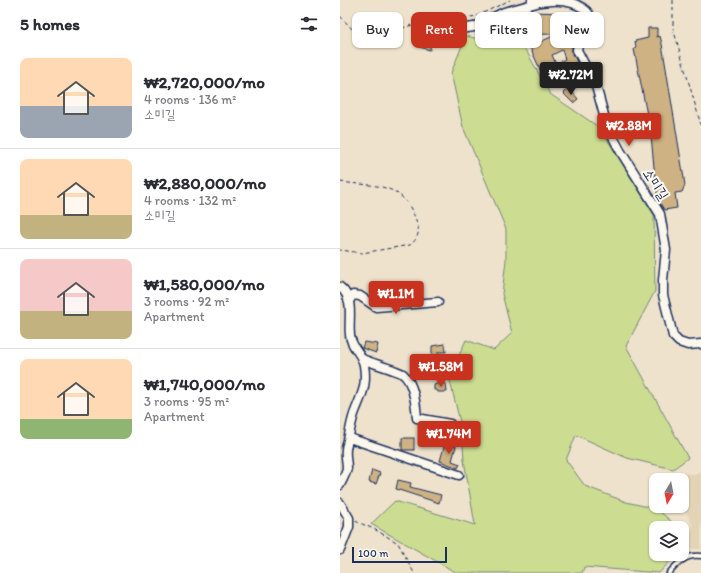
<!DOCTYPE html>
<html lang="en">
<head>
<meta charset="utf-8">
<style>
	body { margin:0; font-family:Itim,"Poor Story",sans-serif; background:#f2f2f3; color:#2b2b33; height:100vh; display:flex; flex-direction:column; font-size:15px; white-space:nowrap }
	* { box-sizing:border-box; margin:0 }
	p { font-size:13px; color:#7c7c81 }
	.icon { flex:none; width:22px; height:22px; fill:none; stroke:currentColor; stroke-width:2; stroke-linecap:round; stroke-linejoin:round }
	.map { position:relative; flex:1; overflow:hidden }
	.sheet { display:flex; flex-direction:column; background:#fff; width:340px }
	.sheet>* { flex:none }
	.hud { position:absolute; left:12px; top:12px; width:289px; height:36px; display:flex; gap:8px }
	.needle { width:26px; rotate:190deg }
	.tools { position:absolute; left:309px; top:473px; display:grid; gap:8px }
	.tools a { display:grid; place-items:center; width:40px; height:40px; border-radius:8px; background:#fff; box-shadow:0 1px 3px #0004; font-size:20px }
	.scale { position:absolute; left:12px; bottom:10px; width:95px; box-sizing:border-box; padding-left:4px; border:2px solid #1b2f5e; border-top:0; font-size:11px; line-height:14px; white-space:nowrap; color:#1b2f5e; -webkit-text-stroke:3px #fbf7ec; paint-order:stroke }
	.price { position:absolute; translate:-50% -34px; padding:0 9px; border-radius:4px; background:#c8321e; color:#fff; font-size:13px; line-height:26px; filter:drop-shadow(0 1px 2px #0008) }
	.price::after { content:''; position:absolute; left:50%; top:24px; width:12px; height:9px; margin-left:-6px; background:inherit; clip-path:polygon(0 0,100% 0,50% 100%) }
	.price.on { background:#222; color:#fff }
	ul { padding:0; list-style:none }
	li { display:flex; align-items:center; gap:12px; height:100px; padding:0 20px }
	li+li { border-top:1px solid #e1e1e2 }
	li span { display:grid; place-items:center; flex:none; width:112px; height:80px; border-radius:8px; color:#555 }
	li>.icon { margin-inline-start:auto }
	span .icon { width:48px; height:48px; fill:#fffc; stroke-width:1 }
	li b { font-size:17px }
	h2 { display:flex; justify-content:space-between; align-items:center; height:48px; padding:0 20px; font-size:17px }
	.chip { padding:0 14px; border-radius:8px; background:#fff; box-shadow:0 1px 3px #0004; font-size:14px; line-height:36px }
	.chip.on { background:#c8321e; color:#fff }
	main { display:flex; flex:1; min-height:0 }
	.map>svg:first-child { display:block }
	.built { fill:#e4d4b6 }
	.green { fill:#ccdd91; stroke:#748678 }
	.building { fill:#ceb283; stroke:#1b2f5e; fill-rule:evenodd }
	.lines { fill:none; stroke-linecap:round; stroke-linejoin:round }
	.service-casing { stroke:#1b2f5e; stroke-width:7 }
	.minor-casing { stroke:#1b2f5e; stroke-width:11 }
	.path { stroke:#1b2f5e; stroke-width:1; stroke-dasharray:4 3; stroke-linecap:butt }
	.service { stroke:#fbf7ec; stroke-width:4 }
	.minor { stroke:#fbf7ec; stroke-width:8 }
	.labels { text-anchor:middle; stroke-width:4; stroke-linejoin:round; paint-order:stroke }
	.street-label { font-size:14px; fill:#1b2f5e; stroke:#fbf7ec }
</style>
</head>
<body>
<main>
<section class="sheet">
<h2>5 homes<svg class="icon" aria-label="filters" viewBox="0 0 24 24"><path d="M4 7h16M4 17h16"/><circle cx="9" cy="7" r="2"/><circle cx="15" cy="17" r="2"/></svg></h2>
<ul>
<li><span style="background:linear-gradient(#ffd9b3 60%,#9aa5b1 0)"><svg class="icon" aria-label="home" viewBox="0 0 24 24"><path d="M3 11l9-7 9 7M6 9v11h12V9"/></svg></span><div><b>₩2,720,000/mo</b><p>4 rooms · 136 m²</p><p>소미길</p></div></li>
<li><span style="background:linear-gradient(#ffd9b3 70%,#c2b280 0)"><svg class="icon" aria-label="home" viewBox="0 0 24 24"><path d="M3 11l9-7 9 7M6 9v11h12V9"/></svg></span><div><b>₩2,880,000/mo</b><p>4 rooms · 132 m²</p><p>소미길</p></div></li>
<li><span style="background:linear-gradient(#f6c9c9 65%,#c2b280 0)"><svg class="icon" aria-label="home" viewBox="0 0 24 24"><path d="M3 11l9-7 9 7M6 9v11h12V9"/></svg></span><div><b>₩1,580,000/mo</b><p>3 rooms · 92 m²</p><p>Apartment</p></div></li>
<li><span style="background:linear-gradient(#ffd9b3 75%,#8fb573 0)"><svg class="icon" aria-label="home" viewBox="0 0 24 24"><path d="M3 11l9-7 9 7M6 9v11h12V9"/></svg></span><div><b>₩1,740,000/mo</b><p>3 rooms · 95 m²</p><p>Apartment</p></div></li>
</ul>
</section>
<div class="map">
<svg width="361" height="573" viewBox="0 0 361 573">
	<rect width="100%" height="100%" fill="#eee2cc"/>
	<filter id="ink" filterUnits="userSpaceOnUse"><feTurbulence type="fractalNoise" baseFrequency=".025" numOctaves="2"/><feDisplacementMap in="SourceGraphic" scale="8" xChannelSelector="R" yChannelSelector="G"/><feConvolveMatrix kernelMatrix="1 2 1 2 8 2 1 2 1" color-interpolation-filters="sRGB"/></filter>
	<g filter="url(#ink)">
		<!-- built -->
		<path class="built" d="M 361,471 L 361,549 L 345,549 L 353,526 L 342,504 L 342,480 L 332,480 L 330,473 L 356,474 Z"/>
		<!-- green -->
		<path class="green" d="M 126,36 L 155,43 L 177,39 L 188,54 L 210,94 L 260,128 L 314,215 L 315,291 L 286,346 L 348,458 L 333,469 L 287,458 L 236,435 L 226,460 L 245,486 L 286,502 L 317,509 L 333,523 L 334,528 L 316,528 L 316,554 L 337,554 L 319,573 L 244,567 L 242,573 L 117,573 L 31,524 L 55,501 L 135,525 L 124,460 L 122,430 L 109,377 L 126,340 L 154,350 L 172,333 L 162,294 L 166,260 L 166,229 L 123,127 L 111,73 Z"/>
		<!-- building -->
		<g class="building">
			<path d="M 186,12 L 238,13 L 243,16 L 243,24 L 237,34 L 229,34 L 232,45 L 232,52 L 237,62 L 231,65 L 237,77 L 233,79 L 234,80 L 229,83 L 221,68 L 203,76 L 190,47 L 217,34 L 162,35 L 164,18 ZM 222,50 L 225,59 L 216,64 L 212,55 Z"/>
			<path d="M 308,28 L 317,28 L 317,37 L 320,36 L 322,44 L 345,185 L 342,192 L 335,193 L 337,208 L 324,210 L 320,203 L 316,189 L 311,135 L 294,49 L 296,48 L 295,41 L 308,38 Z"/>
			<path d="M 82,35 L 88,36 L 87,39 L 91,40 L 90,50 L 79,47 Z"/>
			<path d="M 229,88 L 238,99 L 233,103 L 223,93 Z"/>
			<path d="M 24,342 L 38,344 L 36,353 L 22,348 Z"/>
			<path d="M 105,344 L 106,352 L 98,352 L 99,364 L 92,365 L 92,346 Z"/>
			<path d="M 99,383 L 106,384 L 107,392 L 98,392 L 97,390 L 94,390 L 94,385 Z"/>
			<rect x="62" y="438" width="12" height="12"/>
			<path d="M 105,443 L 116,446 L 112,461 L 120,464 L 118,468 L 100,461 Z"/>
			<path d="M 32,470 L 40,473 L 36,484 L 29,482 Z"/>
			<path d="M 58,480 L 71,483 L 70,487 L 101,495 L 99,503 L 56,489 Z"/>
		</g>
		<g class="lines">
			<defs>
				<path id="service" d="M 329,573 C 338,563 346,554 361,556"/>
				<g id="minor">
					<path d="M 192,0 C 199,4 204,1 211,1 C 224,0 241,3 249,14 C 250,34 239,34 237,50 L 256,86 L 267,126 L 281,152 L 320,214 L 326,250 L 323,280 L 323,295 L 333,336 L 339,342 L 348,345 L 361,344"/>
					<path d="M 106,31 L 134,27 L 164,12 L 197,3"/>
					<path d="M 0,287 C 15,299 8,319 10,335 C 11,348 22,353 24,365 C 27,384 23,392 16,409 C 11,420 10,433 7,444 C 4,453 7,460 7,468 C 6,474 2,480 0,485"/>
					<path d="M 9,301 L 13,295 L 20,296 L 36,307 L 98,302"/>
					<path d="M 22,359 C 29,362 59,371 63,374 C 74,383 76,405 77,418 L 110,424 L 112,437"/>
					<path d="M 9,438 L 119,475"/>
					<path d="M 0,503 L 9,518 L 9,527 L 0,550"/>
				</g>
			</defs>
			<!-- service casing -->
			<use href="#service" class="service-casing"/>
			<!-- minor casing -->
			<use href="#minor" class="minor-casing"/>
			<!-- path -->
			<g class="path">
				<path d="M 333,0 L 333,28 L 361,125"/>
				<path d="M 0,16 L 13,30 L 33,37 L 79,23 L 99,22 L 137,16 L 170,0"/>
				<path d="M 0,182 C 38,187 63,181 77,223 C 80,232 78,239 70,245 L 22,253 L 0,250"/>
				<path d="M 15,521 L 34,529 L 58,543 L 74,573"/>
			</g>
			<!-- service -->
			<use href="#service" class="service"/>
			<!-- minor -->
			<use href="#minor" class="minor"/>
		</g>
	</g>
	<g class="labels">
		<!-- street labels -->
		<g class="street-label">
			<text transform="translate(316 184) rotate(57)" y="5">소미길</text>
		</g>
	</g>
</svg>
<div class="tools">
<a><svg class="needle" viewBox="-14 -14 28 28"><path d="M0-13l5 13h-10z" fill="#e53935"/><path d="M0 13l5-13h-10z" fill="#7c7c81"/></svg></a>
<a><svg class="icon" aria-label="layers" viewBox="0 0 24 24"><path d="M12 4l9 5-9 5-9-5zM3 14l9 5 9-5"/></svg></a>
</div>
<div class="scale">100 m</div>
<b class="price on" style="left:231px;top:96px">₩2.72M</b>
<b class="price" style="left:289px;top:147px">₩2.88M</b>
<b class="price" style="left:56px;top:315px">₩1.1M</b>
<b class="price" style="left:101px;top:388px">₩1.58M</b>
<b class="price" style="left:109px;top:455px">₩1.74M</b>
<div class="hud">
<a class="chip">Buy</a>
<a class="chip on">Rent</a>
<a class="chip">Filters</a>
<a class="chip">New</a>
</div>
</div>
</main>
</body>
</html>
